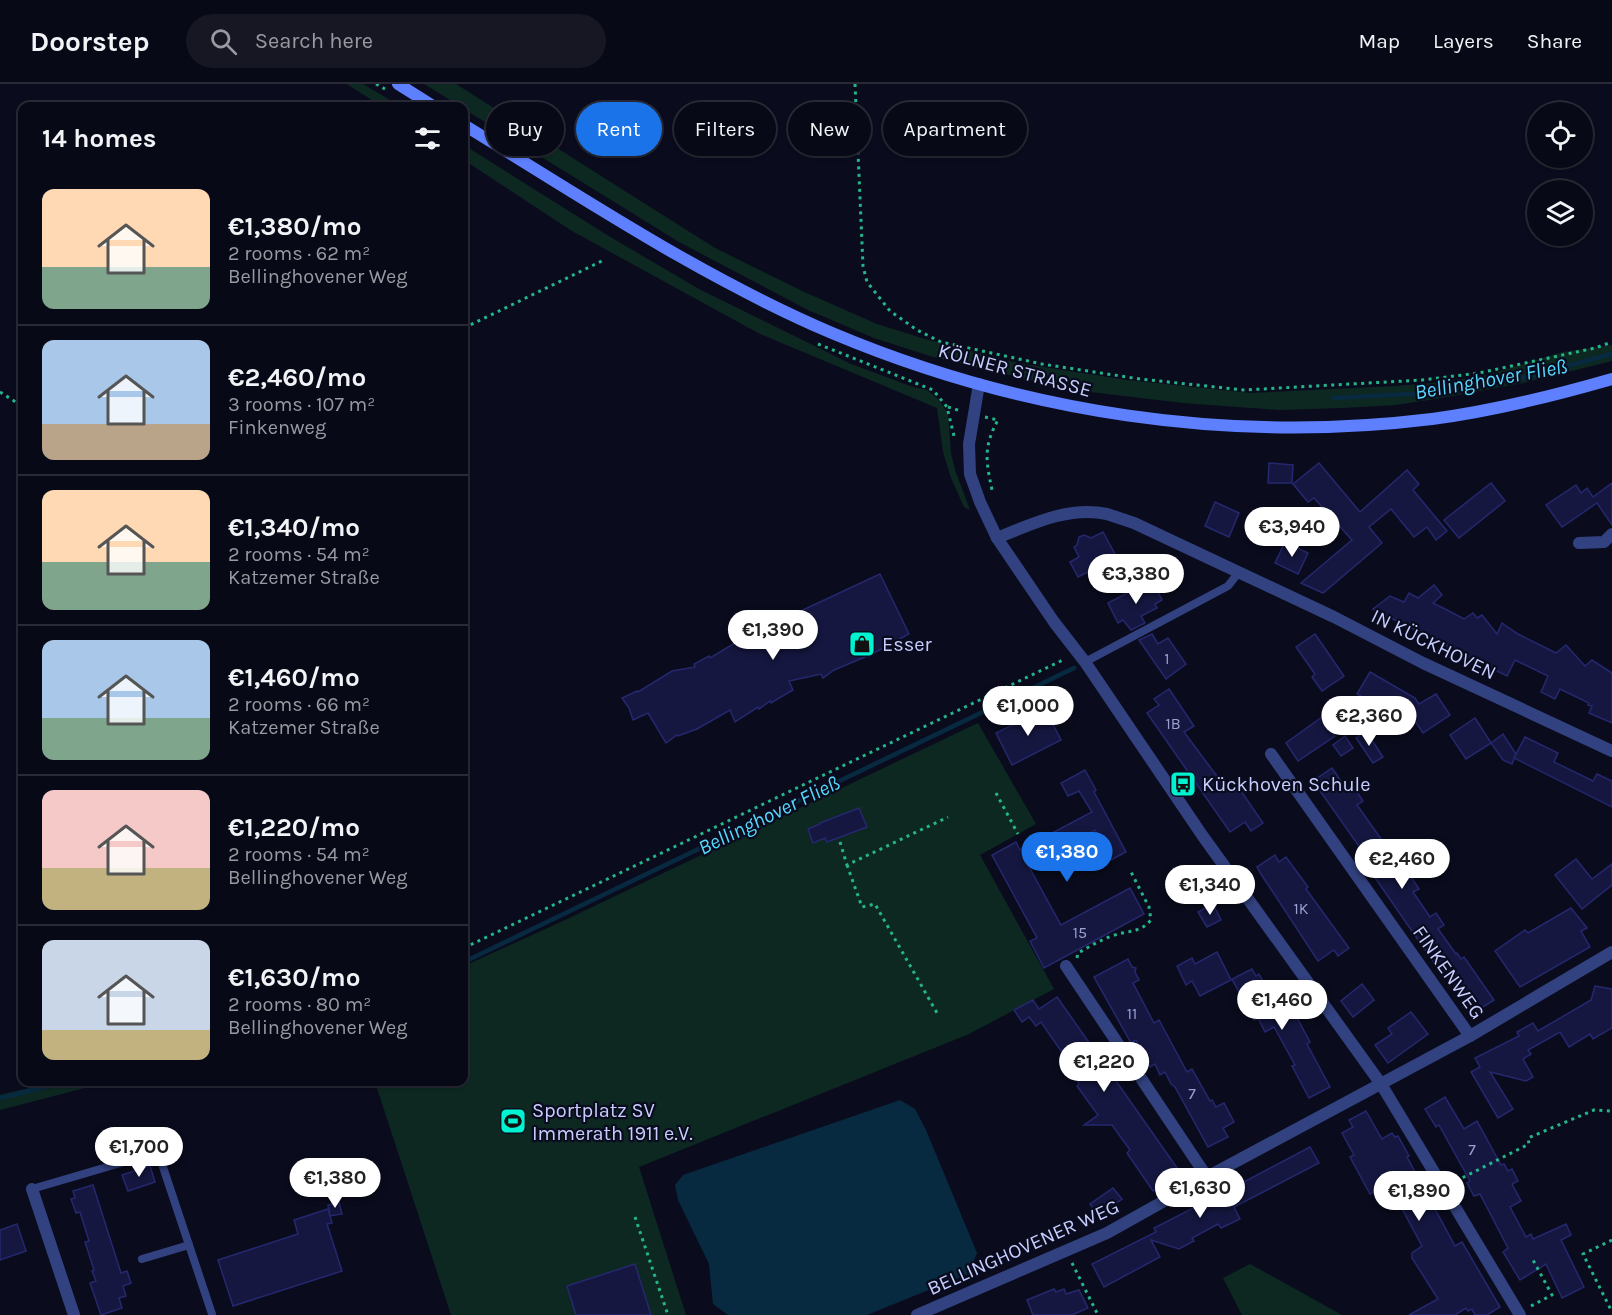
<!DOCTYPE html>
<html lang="en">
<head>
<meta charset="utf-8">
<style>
	body { margin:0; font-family:Karla,sans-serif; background:#161723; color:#f1f3f6; height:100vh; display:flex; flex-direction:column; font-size:22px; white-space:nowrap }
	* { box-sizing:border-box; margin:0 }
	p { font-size:20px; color:#989aa1 }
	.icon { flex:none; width:33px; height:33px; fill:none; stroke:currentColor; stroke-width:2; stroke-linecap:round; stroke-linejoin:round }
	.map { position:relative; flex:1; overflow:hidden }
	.side { position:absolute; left:18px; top:18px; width:450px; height:984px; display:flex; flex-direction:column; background:#080916; border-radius:12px; box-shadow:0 2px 4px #0004,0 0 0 2px #292a35 }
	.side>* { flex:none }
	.hud { position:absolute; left:486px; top:18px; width:570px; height:54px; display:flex; gap:12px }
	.buttons { position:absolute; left:1527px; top:18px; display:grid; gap:12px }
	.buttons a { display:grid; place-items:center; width:66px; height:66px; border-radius:50%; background:#080916; box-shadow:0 2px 4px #0004,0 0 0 2px #292a35; font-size:30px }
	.price { position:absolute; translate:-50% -51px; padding:0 14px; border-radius:21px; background:#fff; color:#222; font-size:20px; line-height:39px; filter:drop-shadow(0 2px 3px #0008) }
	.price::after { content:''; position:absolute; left:50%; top:36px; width:18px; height:14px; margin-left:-9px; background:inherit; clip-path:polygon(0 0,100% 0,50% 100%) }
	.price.selected { background:#1a73e8; color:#fff }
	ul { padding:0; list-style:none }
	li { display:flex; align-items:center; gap:18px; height:150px; padding:0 24px }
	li+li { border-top:2px solid #292a35 }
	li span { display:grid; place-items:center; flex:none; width:168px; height:120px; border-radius:12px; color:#555 }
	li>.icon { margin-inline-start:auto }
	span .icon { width:72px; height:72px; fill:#fffc; stroke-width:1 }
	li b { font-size:26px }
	h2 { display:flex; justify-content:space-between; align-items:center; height:72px; padding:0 24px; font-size:26px }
	.pill { padding:0 21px; border-radius:27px; background:#080916; box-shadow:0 2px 4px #0004,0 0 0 2px #292a35; font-size:21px; line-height:54px }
	.pill.selected { background:#1a73e8; color:#fff }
	header { display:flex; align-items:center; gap:36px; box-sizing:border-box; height:84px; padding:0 30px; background:#080916; border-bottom:2px solid #292a35 }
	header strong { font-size:28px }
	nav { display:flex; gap:33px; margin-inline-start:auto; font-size:21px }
	.search { width:420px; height:54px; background:#161723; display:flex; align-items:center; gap:15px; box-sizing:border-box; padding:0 21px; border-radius:33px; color:#989aa1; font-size:22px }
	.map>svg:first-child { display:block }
	.green { fill:#0d2821 }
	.water { fill:#072a40 }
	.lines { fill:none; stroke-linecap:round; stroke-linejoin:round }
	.stream { stroke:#072a40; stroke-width:4.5 }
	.building { fill:#151740; stroke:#25286e; stroke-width:1.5 }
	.path { stroke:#24b58a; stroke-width:3; stroke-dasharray:3 4.5; stroke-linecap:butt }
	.service { stroke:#324280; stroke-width:8 }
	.minor { stroke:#324280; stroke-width:12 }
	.tertiary { stroke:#324280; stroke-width:12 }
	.secondary { stroke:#5e80ff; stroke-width:12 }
	.labels { text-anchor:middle; stroke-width:4.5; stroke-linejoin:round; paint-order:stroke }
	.number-label { font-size:16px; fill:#9aa0cf }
	.street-label { font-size:20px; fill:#c7ceff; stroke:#0a0c1e }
	.poi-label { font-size:20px; fill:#c7ceff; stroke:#0a0c1e; text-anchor:start }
	.water-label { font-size:21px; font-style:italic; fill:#55d9ff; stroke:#0a0c1e }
</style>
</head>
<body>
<header>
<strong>Doorstep</strong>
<div class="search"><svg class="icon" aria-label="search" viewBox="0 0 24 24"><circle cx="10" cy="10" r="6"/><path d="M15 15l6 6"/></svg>Search here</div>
<nav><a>Map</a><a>Layers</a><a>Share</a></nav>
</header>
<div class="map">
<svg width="1612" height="1231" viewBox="0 0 1612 1231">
	<rect width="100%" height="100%" fill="#0a0c1e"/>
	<!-- green -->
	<g class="green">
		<path d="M 347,0 L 363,0 L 400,22 L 381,22 Z"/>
		<path d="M 424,0 L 456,0 L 715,164 L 802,207 L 877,240 L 925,255 L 1018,279 L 1127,296 L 1251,309 L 1396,302 L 1443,298 L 1487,291 L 1563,268 L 1612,261 L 1612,277 L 1523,299 L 1442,314 L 1396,321 L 1342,324 L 1280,326 L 1183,319 L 1074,306 L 933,273 L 874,254 L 808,226 L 679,158 L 464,25 L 464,22 L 460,22 Z"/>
		<path d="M 464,61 L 607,151 L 699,205 L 851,280 L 913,303 L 927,306 L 938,315 L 948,329 L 951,369 L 955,386 L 970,426 L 964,423 L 951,394 L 943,368 L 937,324 L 760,250 L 572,147 L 464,76 Z"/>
		<path d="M 978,639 L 1036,740 L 980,771 L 1054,905 L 969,950 L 639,1083 L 686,1231 L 451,1231 L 375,998 L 464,998 L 464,882 L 563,837 Z"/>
		<path d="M 53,998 L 108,998 L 0,1026 L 0,1011 Z"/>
		<path d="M 1250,1180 L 1342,1231 L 1242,1231 L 1223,1194 Z"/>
	</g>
	<!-- water -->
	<path class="water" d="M 900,1016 L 915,1025 L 926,1046 L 977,1169 L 968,1190 L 867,1231 L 728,1231 L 713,1220 L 709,1180 L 678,1116 L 675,1101 L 683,1091 Z"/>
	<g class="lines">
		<!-- stream -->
		<g class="stream">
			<path d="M 1333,314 L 1430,309 L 1526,293 L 1612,270"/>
			<path d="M 464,878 L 1074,584"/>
			<path d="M 0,1014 L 64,998"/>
		</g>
	</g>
	<!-- building -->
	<g class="building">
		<path d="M 1269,379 L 1293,381 L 1292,399 L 1268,399 Z"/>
		<path d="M 1319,379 L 1360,428 L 1407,386 L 1419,400 L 1413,406 L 1447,447 L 1436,456 L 1427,443 L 1414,453 L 1391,425 L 1369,443 L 1382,459 L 1323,509 L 1301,499 L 1352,456 L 1314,414 L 1308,418 L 1293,400 Z"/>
		<path d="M 1491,399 L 1505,417 L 1459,454 L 1444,436 Z"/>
		<path d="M 1612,399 L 1612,441 L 1597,419 L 1562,443 L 1546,421 L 1576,401 L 1581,409 L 1587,404 L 1593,413 Z"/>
		<path d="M 1215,418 L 1239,429 L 1229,453 L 1205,442 Z"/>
		<path d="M 1103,448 L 1121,481 L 1110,487 L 1105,479 L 1078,493 L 1070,478 L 1079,473 L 1074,463 L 1077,461 L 1079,453 L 1084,451 L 1091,454 Z"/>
		<path d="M 1285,458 L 1308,469 L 1298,490 L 1275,479 Z"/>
		<path d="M 880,490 L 909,550 L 872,570 L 834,586 L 823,594 L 821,590 L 789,597 L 793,606 L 771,619 L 770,617 L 759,625 L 758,623 L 735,638 L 730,626 L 697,645 L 678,652 L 677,651 L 666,659 L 648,629 L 633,636 L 629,624 L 622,614 L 637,607 L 638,608 L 672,587 L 695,583 L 694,580 L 709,572 L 710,574 L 745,553 L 766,545 L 766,547 L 805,525 Z"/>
		<path d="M 1152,496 L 1162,516 L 1155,520 L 1157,524 L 1141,532 L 1145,539 L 1131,546 L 1123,536 L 1118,539 L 1108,519 Z"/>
		<path d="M 1434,501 L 1442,511 L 1433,519 L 1447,526 L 1464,535 L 1473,529 L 1477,534 L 1482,531 L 1497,550 L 1502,539 L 1518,550 L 1556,569 L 1566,561 L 1585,582 L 1592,576 L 1612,589 L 1612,639 L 1589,629 L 1592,622 L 1588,621 L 1589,619 L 1560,605 L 1555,615 L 1541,608 L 1548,592 L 1515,576 L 1507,592 L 1373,525 L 1390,512 L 1404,518 L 1409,509 L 1418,514 Z"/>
		<path d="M 1152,550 L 1158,560 L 1168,554 L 1186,580 L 1166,595 L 1139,556 Z"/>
		<path d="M 1315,550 L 1344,592 L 1322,607 L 1312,593 L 1315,590 L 1296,563 Z"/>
		<path d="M 1370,588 L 1415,614 L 1419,620 L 1436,610 L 1450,631 L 1423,649 L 1409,628 L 1403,632 L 1398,625 L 1392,629 L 1357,610 Z"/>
		<path d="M 1169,605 L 1194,642 L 1184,648 L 1228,707 L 1234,703 L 1238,709 L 1241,707 L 1263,739 L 1251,747 L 1245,738 L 1230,748 L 1147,629 L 1159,621 L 1154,615 Z"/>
		<path d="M 1045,625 L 1061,656 L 1012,681 L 996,649 Z"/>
		<path d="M 1322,633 L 1335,652 L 1298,677 L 1286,659 Z"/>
		<path d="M 1475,634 L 1491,659 L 1503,650 L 1516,670 L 1512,680 L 1503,676 L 1491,659 L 1466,675 L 1450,651 Z"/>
		<path d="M 1366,647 L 1383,673 L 1373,679 L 1356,654 Z"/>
		<path d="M 1345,652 L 1353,664 L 1341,672 L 1333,661 Z"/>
		<path d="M 1525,653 L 1558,669 L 1554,678 L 1593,697 L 1597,690 L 1612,697 L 1612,723 L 1514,674 Z"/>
		<path d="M 1332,684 L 1349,709 L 1355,705 L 1363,717 L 1357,721 L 1391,769 L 1388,772 L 1405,797 L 1411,793 L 1419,805 L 1413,808 L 1430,833 L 1436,829 L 1444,841 L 1438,845 L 1456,870 L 1457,869 L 1461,875 L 1464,873 L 1494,916 L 1475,928 L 1441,880 L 1437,883 L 1414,850 L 1369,785 L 1373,782 L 1313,697 Z"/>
		<path d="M 1085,686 L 1096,706 L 1094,708 L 1126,768 L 1111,776 L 1095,746 L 1028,781 L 1061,841 L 1130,804 L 1144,830 L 1044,884 L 1030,857 L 1037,854 L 992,771 L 1016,758 L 1020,766 L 1092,728 L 1079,707 L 1068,712 L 1061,699 Z"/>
		<path d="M 859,724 L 867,743 L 827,758 L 825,754 L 813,759 L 808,745 L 820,740 L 820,739 Z"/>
		<path d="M 1275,771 L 1279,778 L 1286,773 L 1308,803 L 1306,805 L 1349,864 L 1338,872 L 1334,866 L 1318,877 L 1261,790 L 1257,783 Z"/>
		<path d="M 1576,775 L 1592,795 L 1612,780 L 1612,801 L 1582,825 L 1555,791 Z"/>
		<path d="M 1213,820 L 1221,836 L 1207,843 L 1198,828 Z"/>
		<path d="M 1571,824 L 1587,844 L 1581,847 L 1590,863 L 1520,903 L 1495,867 L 1525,846 L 1528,849 Z"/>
		<path d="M 1217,868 L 1231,896 L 1200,912 L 1192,897 L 1186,901 L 1177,882 L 1192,874 L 1195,880 Z"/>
		<path d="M 1128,875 L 1132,883 L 1136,884 L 1135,888 L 1139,896 L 1133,899 L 1154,939 L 1159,936 L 1187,988 L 1192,985 L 1210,1017 L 1212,1016 L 1216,1023 L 1224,1019 L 1234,1038 L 1223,1044 L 1228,1053 L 1208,1063 L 1175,1003 L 1171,1000 L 1165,988 L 1160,991 L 1155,980 L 1150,983 L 1136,956 L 1131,959 L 1094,893 Z"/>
		<path d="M 1252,885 L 1256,892 L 1259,890 L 1284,936 L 1295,930 L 1310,958 L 1307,960 L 1330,1003 L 1309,1014 L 1292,982 L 1295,981 L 1274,943 L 1265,948 L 1258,934 L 1254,936 L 1232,895 Z"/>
		<path d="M 1362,900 L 1374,916 L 1353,933 L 1341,917 Z"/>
		<path d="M 1595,902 L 1612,905 L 1612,944 L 1593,955 L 1590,950 L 1569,963 L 1560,948 L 1528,966 L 1531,970 L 1523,975 L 1533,993 L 1526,997 L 1490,988 L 1513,1025 L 1498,1034 L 1471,988 L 1480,983 L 1475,974 L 1519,952 L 1517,948 L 1533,939 L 1538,947 L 1591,916 Z"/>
		<path d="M 1057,913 L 1180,1088 L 1153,1107 L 1127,1069 L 1130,1066 L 1112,1041 L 1084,1041 L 1098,1031 L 1077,1002 L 1079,1000 L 1074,987 L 1078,983 L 1065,964 L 1061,967 L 1041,938 L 1036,942 L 1029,933 L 1022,938 L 1014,926 L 1033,916 L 1039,925 Z"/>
		<path d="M 1411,928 L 1428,950 L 1388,979 L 1375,961 L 1392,950 L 1388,944 Z"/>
		<path d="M 1445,1013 L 1464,1045 L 1477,1037 L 1501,1081 L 1504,1080 L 1508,1087 L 1512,1085 L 1518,1097 L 1512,1100 L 1521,1117 L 1510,1123 L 1526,1153 L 1531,1150 L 1533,1155 L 1566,1140 L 1571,1151 L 1561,1156 L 1584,1203 L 1562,1214 L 1546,1180 L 1520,1196 L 1503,1168 L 1508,1164 L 1480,1110 L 1474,1112 L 1467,1099 L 1470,1097 L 1439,1041 L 1436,1043 L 1425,1025 Z"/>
		<path d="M 1366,1027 L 1382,1055 L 1392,1049 L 1395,1053 L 1398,1052 L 1409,1072 L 1407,1073 L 1455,1162 L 1462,1158 L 1500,1223 L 1487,1231 L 1475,1231 L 1472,1225 L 1468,1227 L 1466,1224 L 1455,1231 L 1409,1231 L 1438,1215 L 1412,1174 L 1412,1169 L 1422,1162 L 1400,1121 L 1391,1126 L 1383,1111 L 1376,1114 L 1373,1108 L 1370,1110 L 1350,1073 L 1354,1071 L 1342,1049 L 1353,1043 L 1349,1036 Z"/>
		<path d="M 1310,1063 L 1319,1079 L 1234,1123 L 1240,1135 L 1221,1144 L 1218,1140 L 1192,1154 L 1194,1157 L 1179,1165 L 1151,1156 L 1160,1173 L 1104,1203 L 1092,1180 L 1156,1148 L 1154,1144 L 1213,1114 L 1211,1110 L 1240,1095 L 1242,1099 Z"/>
		<path d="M 150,1082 L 155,1098 L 128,1107 L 122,1091 Z"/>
		<path d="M 93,1101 L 121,1189 L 127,1187 L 131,1199 L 123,1202 L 126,1212 L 119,1214 L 122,1224 L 101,1231 L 90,1199 L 96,1197 L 92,1187 L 94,1186 L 85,1158 L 89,1157 L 80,1128 L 76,1129 L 71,1115 L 75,1114 L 73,1107 Z"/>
		<path d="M 1113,1104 L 1122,1115 L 1098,1132 L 1090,1120 Z"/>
		<path d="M 339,1118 L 342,1130 L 330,1132 L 328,1121 Z"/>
		<path d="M 328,1125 L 332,1139 L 327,1140 L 342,1187 L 233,1222 L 218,1176 L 298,1150 L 294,1136 Z"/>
		<path d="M 17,1140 L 26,1167 L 0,1176 L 0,1146 Z"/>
		<path d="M 635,1180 L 651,1231 L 576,1231 L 567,1202 Z"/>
		<path d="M 1054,1205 L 1056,1208 L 1064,1205 L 1066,1210 L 1079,1206 L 1088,1224 L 1072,1231 L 1033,1231 L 1027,1216 Z"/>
	</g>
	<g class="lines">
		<!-- path -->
		<g class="path">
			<path d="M 376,0 L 385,5"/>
			<path d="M 855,0 L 863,182 L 867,198 L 890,227 L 917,246 L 941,258 L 1042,280 L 1140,295 L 1244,306 L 1422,296 L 1479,289 L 1595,264 L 1612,258"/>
			<path d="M 464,244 L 604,176"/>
			<path d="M 818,260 L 933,306 L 947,323 L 955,356"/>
			<path d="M 0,308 L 22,322"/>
			<path d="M 948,323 L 961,327"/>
			<path d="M 985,333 L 998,336 C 983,363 986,377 992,406"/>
			<path d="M 996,709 L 1018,750"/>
			<path d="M 840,758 L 847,781 L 948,733"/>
			<path d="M 847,781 L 862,823 L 875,820 L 937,929"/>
			<path d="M 464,864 L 1065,575"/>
			<path d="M 1077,874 L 1078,869 C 1089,863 1100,856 1112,852 C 1127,846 1139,850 1151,836 L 1149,823 L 1130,786"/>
			<path d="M 1456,1097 L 1529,1060 L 1528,1054 L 1594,1026 L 1612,1027"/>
			<path d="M 635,1133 L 668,1231"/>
			<path d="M 1612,1156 L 1583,1170 L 1612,1228"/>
			<path d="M 1072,1179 L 1098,1231"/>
			<path d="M 1531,1222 L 1552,1211 L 1533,1176"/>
		</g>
		<!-- service -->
		<g class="service">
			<path d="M 1085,578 L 1228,502 L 1239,488"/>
			<path d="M 32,1105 L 158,1068 L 212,1230"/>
			<path d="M 142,1175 L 189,1161"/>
		</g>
		<!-- minor -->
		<g class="minor">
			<path d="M 997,454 C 1032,440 1068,422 1107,430 C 1116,433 1125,436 1134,439 L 1334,533 L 1423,579 L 1612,667"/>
			<path d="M 1579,459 L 1604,458 L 1612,450"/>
			<path d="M 1271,670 L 1470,952"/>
			<path d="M 1066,882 L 1207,1093"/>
			<path d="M 32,1105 L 74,1231"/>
			<path d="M 917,1231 L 1107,1149 L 1207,1093 L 1470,952 L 1612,868"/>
		</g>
		<!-- tertiary -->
		<path class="tertiary" d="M 979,300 L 969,360 L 970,390 L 980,418 L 997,454 L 1054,538 L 1085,578 L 1202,751 L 1381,1000 L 1520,1231"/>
		<!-- secondary -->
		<g class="secondary">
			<path d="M 398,0 L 433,22"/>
			<path d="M 464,41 C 583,114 703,194 832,249 C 1022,329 1228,360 1432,335 C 1493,327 1553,312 1612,295"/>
		</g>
	</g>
	<!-- icons -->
	<defs>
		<symbol id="shop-square" viewBox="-11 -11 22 22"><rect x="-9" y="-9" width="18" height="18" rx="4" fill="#00f2d0" stroke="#0a0c1e"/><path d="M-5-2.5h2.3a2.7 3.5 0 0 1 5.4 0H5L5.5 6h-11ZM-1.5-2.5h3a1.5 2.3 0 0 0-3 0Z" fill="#111"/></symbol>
		<symbol id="bus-square" viewBox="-11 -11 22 22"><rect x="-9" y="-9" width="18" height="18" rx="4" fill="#00f2d0" stroke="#0a0c1e"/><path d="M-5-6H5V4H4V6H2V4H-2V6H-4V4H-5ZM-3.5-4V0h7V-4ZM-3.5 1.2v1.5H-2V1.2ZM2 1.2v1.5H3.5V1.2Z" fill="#111"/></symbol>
		<symbol id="stadium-square" viewBox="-11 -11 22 22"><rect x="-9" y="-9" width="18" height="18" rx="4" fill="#00f2d0" stroke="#0a0c1e"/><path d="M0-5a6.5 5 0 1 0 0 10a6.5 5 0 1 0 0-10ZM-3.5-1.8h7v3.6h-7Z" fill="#111"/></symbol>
	</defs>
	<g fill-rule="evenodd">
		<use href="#shop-square" x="847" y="545" width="30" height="30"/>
		<use href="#bus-square" x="1168" y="685" width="30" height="30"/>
		<use href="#stadium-square" x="498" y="1022" width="30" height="30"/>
	</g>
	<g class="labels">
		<!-- number labels -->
		<g class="number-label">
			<text x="1167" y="580">1</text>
			<text x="1173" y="645">1B</text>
			<text x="1301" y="830">1K</text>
			<text x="1080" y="854">15</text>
			<text x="1132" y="935">11</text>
			<text x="1192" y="1015">7</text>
			<text x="1472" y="1071">7</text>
		</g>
		<!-- street labels -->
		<g class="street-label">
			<text transform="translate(1015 286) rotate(15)" y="7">KÖLNER STRASSE</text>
			<text transform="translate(1434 560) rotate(26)" y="7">IN KÜCKHOVEN</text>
			<text transform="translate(1449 888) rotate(55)" y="7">FINKENWEG</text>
			<text transform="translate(1023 1163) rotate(-24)" y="7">BELLINGHOVENER WEG</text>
		</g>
		<!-- poi labels -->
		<g class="poi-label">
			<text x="882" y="567">Esser</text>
			<text x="1202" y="707">Kückhoven Schule</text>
			<text x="532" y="1033">Sportplatz SV<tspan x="532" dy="23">Immerath 1911 e.V.</tspan></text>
		</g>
		<!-- water labels -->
		<g class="water-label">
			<text transform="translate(1491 295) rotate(-10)" y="7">Bellinghover Fließ</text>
			<text transform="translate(769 731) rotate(-26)" y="7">Bellinghover Fließ</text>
		</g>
	</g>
</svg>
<div class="buttons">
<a><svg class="icon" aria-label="locate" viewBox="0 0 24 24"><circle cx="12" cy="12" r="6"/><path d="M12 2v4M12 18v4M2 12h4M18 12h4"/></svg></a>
<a><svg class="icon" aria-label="layers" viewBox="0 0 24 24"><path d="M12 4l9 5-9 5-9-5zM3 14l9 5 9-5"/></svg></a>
</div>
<b class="price" style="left:1292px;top:474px">€3,940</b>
<b class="price" style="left:1136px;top:521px">€3,380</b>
<b class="price" style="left:773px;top:577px">€1,390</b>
<b class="price" style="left:1028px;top:653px">€1,000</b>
<b class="price" style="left:1369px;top:663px">€2,360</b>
<b class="price selected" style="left:1067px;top:799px">€1,380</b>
<b class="price" style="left:1402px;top:806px">€2,460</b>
<b class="price" style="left:1210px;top:832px">€1,340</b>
<b class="price" style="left:1282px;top:947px">€1,460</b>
<b class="price" style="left:1104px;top:1009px">€1,220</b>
<b class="price" style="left:139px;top:1094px">€1,700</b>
<b class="price" style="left:335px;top:1125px">€1,380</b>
<b class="price" style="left:1200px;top:1135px">€1,630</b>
<b class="price" style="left:1419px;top:1138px">€1,890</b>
<div class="hud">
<a class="pill">Buy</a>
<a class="pill selected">Rent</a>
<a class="pill">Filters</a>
<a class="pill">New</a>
<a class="pill">Apartment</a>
</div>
<section class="side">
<h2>14 homes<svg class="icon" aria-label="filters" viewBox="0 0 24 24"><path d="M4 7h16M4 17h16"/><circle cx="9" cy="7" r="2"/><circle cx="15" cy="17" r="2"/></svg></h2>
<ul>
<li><span style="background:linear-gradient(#ffd9b3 65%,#7fa58c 0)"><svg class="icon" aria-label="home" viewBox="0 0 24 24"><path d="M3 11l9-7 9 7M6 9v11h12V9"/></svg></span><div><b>€1,380/mo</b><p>2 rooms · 62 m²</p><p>Bellinghovener Weg</p></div></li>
<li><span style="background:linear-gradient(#a9c7e8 70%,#b9a48a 0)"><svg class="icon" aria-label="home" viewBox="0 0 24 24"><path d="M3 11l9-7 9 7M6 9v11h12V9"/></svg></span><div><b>€2,460/mo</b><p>3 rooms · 107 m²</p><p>Finkenweg</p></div></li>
<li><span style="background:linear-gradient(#ffd9b3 60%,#7fa58c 0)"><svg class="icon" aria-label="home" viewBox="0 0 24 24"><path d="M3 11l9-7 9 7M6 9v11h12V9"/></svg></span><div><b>€1,340/mo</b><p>2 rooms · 54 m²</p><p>Katzemer Straße</p></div></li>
<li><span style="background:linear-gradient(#a9c7e8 65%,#7fa58c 0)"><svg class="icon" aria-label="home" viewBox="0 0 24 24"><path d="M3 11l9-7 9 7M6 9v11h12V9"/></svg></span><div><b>€1,460/mo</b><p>2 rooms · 66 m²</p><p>Katzemer Straße</p></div></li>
<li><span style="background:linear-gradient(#f6c9c9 65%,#c2b280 0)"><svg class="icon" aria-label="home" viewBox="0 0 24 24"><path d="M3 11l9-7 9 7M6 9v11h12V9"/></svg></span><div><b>€1,220/mo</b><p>2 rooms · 54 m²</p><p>Bellinghovener Weg</p></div></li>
<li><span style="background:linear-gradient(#c9d6e8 75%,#c2b280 0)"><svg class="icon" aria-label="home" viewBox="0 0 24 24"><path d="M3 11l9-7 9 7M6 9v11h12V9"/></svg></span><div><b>€1,630/mo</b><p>2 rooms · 80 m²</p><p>Bellinghovener Weg</p></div></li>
</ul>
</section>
</div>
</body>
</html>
